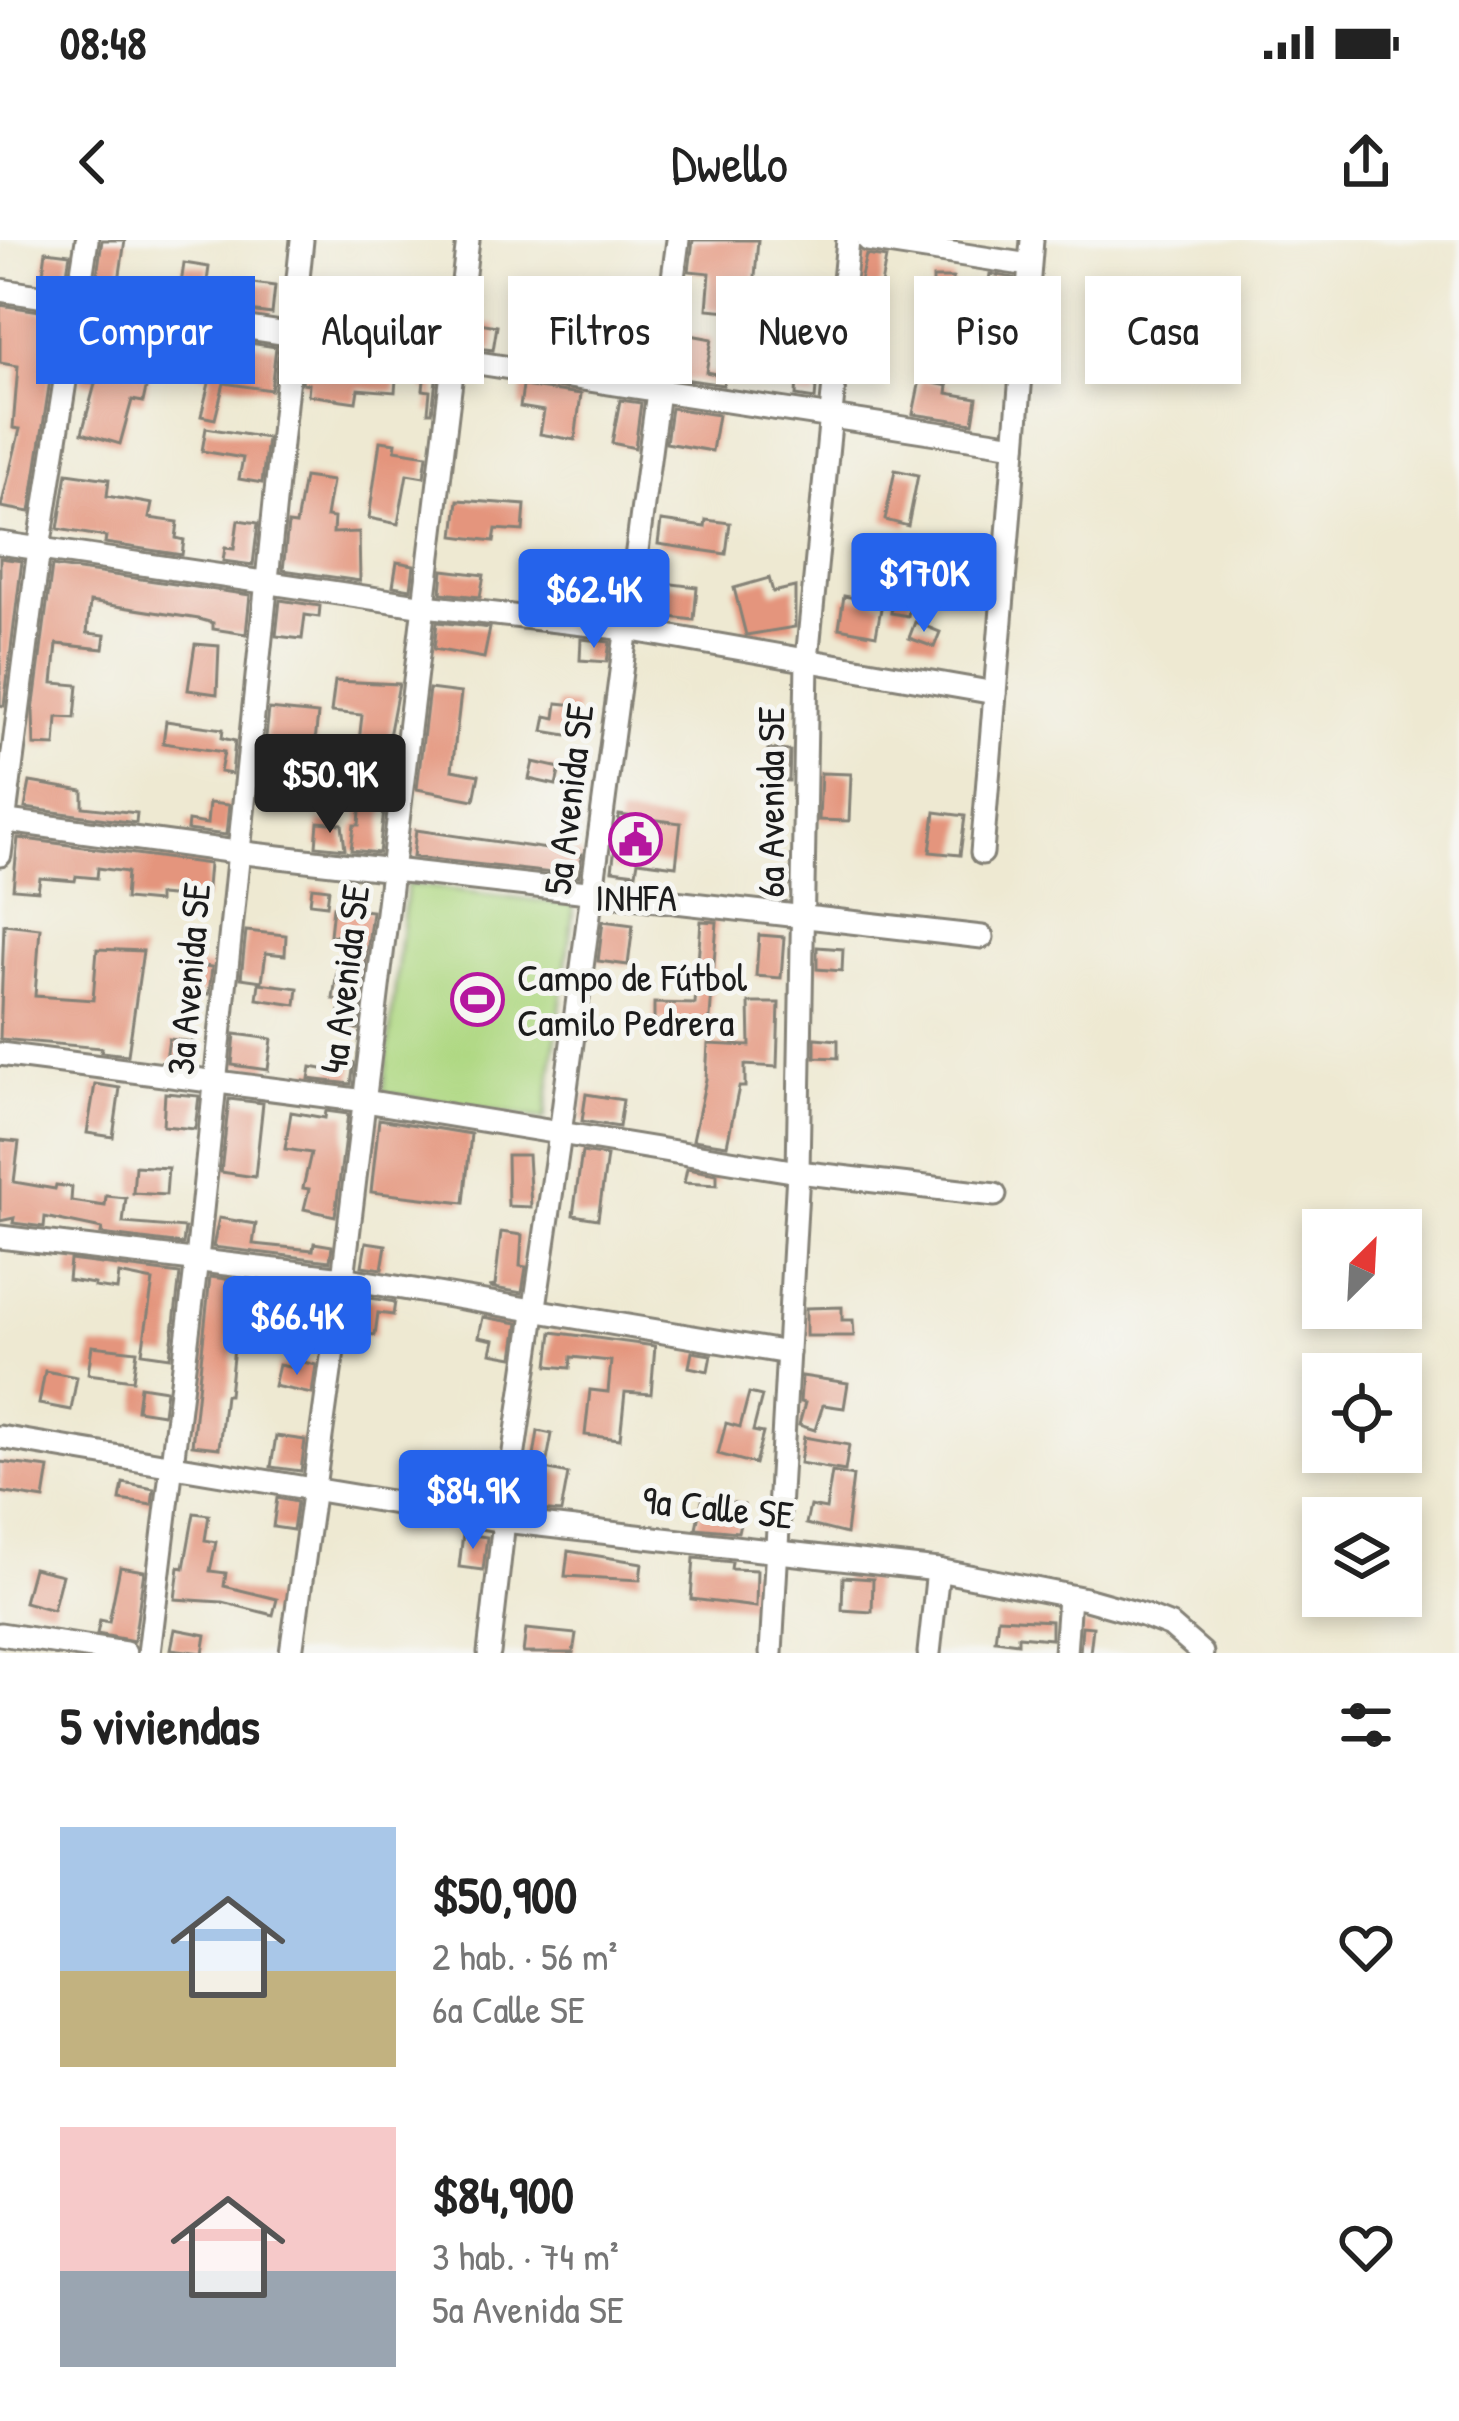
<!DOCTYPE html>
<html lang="es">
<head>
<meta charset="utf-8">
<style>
	body { margin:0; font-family:"Patrick Hand",sans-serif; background:#f2f2f2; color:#222; height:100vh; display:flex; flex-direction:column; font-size:45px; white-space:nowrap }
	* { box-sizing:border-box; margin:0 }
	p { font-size:39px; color:#767676 }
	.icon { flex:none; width:66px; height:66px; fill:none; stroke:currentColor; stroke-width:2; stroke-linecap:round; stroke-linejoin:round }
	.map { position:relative; height:1413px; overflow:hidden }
	.drawer { display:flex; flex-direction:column; background:#fff; flex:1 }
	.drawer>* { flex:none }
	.top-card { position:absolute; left:36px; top:36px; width:1389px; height:108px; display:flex; gap:24px }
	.needle { width:78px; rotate:24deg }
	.buttons { position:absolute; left:1302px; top:969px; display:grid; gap:24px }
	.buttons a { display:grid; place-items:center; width:120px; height:120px; border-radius:0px; background:#fff; box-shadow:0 6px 18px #0003; font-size:60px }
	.price { position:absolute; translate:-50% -102px; padding:0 27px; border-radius:12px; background:#2563eb; color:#fff; font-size:39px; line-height:78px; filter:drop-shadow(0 3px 6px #0008) }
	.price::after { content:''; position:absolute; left:50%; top:72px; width:36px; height:27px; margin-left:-18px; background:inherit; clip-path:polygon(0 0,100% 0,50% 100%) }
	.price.selected { background:#222; color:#fff }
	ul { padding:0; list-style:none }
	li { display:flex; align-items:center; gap:36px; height:300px; padding:0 60px }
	li span { display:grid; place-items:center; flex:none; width:336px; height:240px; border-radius:0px; color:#555 }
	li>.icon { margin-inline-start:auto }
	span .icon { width:144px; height:144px; fill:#fffc; stroke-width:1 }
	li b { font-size:51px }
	h2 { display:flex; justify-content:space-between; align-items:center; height:144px; padding:0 60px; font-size:51px }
	.chip { padding:0 42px; border-radius:0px; background:#fff; box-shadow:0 6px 18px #0003; font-size:42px; line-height:108px }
	.chip.selected { background:#2563eb; color:#fff }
	.status { display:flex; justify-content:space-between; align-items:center; height:84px; padding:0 60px; background:#fff; direction:ltr }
	.status svg { height:33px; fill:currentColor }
	header { display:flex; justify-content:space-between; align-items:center; height:156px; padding:0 60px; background:#fff; font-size:54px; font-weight:600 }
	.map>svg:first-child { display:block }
	.green { fill:#afd882; stroke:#667a4f; stroke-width:3 }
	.building { fill:#e4957d }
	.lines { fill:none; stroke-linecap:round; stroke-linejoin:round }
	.street-casing { stroke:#858277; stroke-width:27 }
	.street { stroke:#fff; stroke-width:21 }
	.labels { text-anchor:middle; stroke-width:10; stroke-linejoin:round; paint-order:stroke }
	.street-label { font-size:39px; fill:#1c1c1c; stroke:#f6f6f2 }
	.poi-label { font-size:39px; fill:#1c1c1c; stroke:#f6f6f2 }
</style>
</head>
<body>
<div class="status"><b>08:48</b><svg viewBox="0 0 49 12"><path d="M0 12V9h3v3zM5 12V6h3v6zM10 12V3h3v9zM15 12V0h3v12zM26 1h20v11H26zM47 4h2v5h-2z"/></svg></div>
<header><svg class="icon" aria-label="back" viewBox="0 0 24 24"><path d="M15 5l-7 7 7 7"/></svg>Dwello<svg class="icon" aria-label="share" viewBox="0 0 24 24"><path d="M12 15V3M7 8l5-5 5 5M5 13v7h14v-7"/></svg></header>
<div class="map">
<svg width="1459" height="1413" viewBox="0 0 1459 1413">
	<rect width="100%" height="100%" fill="#f6f6f2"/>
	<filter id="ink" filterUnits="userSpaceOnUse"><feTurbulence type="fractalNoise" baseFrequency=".00833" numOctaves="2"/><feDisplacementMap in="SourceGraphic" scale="24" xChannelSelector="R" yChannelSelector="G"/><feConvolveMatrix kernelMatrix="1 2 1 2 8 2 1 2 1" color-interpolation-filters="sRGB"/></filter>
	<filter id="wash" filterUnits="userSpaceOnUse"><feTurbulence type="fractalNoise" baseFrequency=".004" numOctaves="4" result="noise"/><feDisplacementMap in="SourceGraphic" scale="48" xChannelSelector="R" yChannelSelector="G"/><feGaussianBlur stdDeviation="2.7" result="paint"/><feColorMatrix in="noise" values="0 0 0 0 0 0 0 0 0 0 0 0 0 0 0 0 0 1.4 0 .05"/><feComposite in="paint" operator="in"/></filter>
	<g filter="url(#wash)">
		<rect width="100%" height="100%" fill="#eee9d2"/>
		<!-- green -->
		<path class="green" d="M 407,644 L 574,665 L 545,879 L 383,853 Z"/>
		<g id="blocks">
			<!-- building -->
			<g class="building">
				<path d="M 102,0 L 125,0 L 119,41 L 144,45 L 142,56 L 95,49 Z"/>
				<path d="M 693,0 L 758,0 L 752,73 L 707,69 L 710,33 L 689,31 Z"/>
				<path d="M 46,11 L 70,14 L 65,45 L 42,41 Z"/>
				<path d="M 866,15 L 886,18 L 880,50 L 859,45 Z"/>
				<path d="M 184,23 L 209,27 L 204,63 L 179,59 Z"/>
				<path d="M 990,34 L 1014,38 L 1012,64 L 986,60 Z"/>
				<path d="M 933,38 L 953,38 L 952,60 L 933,59 Z"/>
				<path d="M 237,41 L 275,46 L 272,74 L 234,69 Z"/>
				<path d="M 0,65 L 60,74 L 30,272 L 1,267 L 20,189 L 13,188 L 18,126 L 0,123 Z"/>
				<path d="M 325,65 L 347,67 L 345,87 L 312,82 L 313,71 L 325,72 Z"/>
				<path d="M 598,65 L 627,69 L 621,123 L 561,116 L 564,96 L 594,99 Z"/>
				<path d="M 419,73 L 444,76 L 441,102 L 384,93 L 386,77 L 418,81 Z"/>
				<path d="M 90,79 L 276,107 L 271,150 L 224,143 L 215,179 L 201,176 L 211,135 L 151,126 L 143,162 L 132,160 L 120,204 L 82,193 L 95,144 L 80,142 Z"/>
				<path d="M 473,82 L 497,86 L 493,110 L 470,107 Z"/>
				<path d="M 685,94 L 712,99 L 706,132 L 725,136 L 723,145 L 677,138 Z"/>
				<path d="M 988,96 L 1009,99 L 1007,122 L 986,119 Z"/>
				<path d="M 306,112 L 397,126 L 395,152 L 358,149 L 356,162 L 308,155 L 309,144 L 302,143 Z"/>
				<path d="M 425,130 L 437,132 L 432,172 L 428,172 L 430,151 L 423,150 Z"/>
				<path d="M 797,134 L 817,135 L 815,159 L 796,156 Z"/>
				<path d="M 920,140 L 948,146 L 947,153 L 977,158 L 973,183 L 913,174 Z"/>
				<path d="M 523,146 L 581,154 L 575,200 L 540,194 L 544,171 L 520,167 Z"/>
				<path d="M 620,160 L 641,163 L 635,208 L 612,203 Z"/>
				<path d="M 671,168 L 718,175 L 712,211 L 666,203 Z"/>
				<path d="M 206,188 L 267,198 L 262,243 L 239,239 L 243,218 L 202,211 Z"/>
				<path d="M 380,201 L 396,203 L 395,210 L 427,215 L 424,237 L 407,234 L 398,284 L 369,278 Z"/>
				<path d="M 895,230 L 918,235 L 908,286 L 885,280 Z"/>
				<path d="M 67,233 L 109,239 L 107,256 L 152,264 L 149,278 L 178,282 L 176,298 L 184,300 L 182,315 L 105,303 L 106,297 L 58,289 Z"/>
				<path d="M 304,237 L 332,241 L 326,277 L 334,278 L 333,293 L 359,292 L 360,341 L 283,330 L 288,284 L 296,285 Z"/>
				<path d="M 458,260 L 525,265 L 523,291 L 496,289 L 494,301 L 454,296 Z"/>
				<path d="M 238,280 L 258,283 L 253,325 L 223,321 L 225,308 L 234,309 Z"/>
				<path d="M 706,280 L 730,283 L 726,314 L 658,304 L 661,281 L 705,287 Z"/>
				<path d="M 0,318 L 22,321 L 4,466 L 0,465 Z"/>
				<path d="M 397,322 L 414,325 L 411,349 L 393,346 Z"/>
				<path d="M 52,326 L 250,355 L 246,394 L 213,389 L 213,383 L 199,379 L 90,362 L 87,393 L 105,395 L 103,409 L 57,404 L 53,443 L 78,445 L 75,478 L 57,477 L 55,506 L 34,505 L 33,471 Z"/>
				<path d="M 443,330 L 484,335 L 480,357 L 441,353 Z"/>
				<path d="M 592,333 L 618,337 L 614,372 L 587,369 Z"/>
				<path d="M 769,338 L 773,352 L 795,347 L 795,387 L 746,395 L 734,348 Z"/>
				<path d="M 648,341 L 697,347 L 694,380 L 645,374 Z"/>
				<path d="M 894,355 L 911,358 L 908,376 L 891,373 Z"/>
				<path d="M 844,356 L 882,363 L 876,395 L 839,388 Z"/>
				<path d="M 280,360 L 320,366 L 319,377 L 305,375 L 302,399 L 276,396 Z"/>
				<path d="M 437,382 L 490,388 L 484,418 L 434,409 Z"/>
				<path d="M 915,382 L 940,392 L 934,407 L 909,398 Z"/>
				<path d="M 581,399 L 610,402 L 607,422 L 580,420 Z"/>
				<path d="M 195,404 L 219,406 L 217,454 L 188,450 Z"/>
				<path d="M 335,441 L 399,444 L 386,512 L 391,512 L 379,613 L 351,610 L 354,585 L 359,585 L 365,503 L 359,502 L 362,475 L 331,472 Z"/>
				<path d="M 429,449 L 461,453 L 452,530 L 479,535 L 474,560 L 417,549 Z"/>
				<path d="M 557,463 L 577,465 L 573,496 L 543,491 L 546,476 L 555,478 Z"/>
				<path d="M 269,469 L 318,474 L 310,548 L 261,543 Z"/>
				<path d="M 166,481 L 223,489 L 222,498 L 235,501 L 232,534 L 220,532 L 224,512 L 163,503 Z"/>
				<path d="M 768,509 L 790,511 L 789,541 L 766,540 Z"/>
				<path d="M 533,522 L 560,528 L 556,545 L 529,539 Z"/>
				<path d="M 821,533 L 851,534 L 849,581 L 819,580 Z"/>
				<path d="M 30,542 L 83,551 L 83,567 L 137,573 L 136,583 L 25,568 Z"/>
				<path d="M 209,563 L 229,565 L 226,595 L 187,590 L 188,581 L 207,584 Z"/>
				<path d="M 935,572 L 965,576 L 960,615 L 930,612 Z"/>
				<path d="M 619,575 L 681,583 L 676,626 L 638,621 L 636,633 L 612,630 Z"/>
				<path d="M 318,582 L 342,584 L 345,609 L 316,606 Z"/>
				<path d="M 416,590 L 582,614 L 579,636 L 413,617 Z"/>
				<path d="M 18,598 L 209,624 L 206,659 L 158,655 L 158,662 L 125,659 L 127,632 L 98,628 L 97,638 L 76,636 L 75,641 L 40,638 L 38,651 L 13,649 Z"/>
				<path d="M 312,647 L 329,649 L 327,665 L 310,663 Z"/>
				<path d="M 333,667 L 372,671 L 358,789 L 338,787 L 341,760 L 333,759 L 342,696 L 330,695 Z"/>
				<path d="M 603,681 L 633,685 L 628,725 L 598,721 Z"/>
				<path d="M 701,681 L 717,682 L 709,791 L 694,790 L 694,782 L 654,781 L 654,763 L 695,764 Z"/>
				<path d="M 4,684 L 40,688 L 35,756 L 93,760 L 97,709 L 143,711 L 128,815 L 101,812 L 102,808 L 0,799 Z"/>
				<path d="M 246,691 L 286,695 L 285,715 L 266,713 L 262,741 L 241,738 Z"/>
				<path d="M 759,695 L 784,697 L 781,738 L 756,736 Z"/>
				<path d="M 817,707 L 843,709 L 842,731 L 817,729 Z"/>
				<path d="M 195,725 L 212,727 L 209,754 L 192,752 Z"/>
				<path d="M 259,743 L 298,748 L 296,765 L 257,759 Z"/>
				<path d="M 749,763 L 779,763 L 777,827 L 745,825 L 745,847 L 739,847 L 727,905 L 693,900 L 706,839 L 708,804 L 750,806 Z"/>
				<path d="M 235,794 L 272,799 L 268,830 L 232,825 Z"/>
				<path d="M 815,798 L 838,800 L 838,818 L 815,817 Z"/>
				<path d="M 169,799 L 193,802 L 190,823 L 166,820 Z"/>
				<path d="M 334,820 L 354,823 L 351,844 L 309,839 L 311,827 L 332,831 Z"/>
				<path d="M 95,844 L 120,848 L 113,897 L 87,893 Z"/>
				<path d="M 165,853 L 199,856 L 195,889 L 163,886 Z"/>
				<path d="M 586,854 L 623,860 L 619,887 L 582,881 Z"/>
				<path d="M 229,859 L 263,863 L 255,937 L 221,932 Z"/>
				<path d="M 326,871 L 348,874 L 335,976 L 304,969 L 309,949 L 303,948 L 311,913 L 285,909 L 291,872 L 325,878 Z"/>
				<path d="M 379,879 L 471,894 L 464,963 L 371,952 Z"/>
				<path d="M 0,900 L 19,902 L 14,942 L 55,949 L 56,945 L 72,947 L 71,961 L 105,966 L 106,956 L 126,958 L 123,983 L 185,988 L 183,1004 L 101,994 L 102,989 L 45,977 L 44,987 L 13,983 L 14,978 L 0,981 Z"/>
				<path d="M 582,912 L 607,916 L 598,979 L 573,975 Z"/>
				<path d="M 507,915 L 528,915 L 531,967 L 508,966 Z"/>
				<path d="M 135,926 L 168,928 L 166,955 L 133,953 Z"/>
				<path d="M 687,929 L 717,934 L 717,945 L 684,943 Z"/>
				<path d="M 219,978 L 256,984 L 253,1004 L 313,1010 L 314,1003 L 332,1006 L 330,1021 L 213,1007 Z"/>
				<path d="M 501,992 L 522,995 L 520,1026 L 526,1027 L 522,1053 L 489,1047 L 495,1046 Z"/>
				<path d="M 366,1002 L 386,1005 L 382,1029 L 362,1026 Z"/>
				<path d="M 70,1020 L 180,1034 L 170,1117 L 142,1113 L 153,1041 L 119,1034 L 117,1050 L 94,1047 L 94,1044 L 68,1040 Z"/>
				<path d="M 210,1037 L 326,1051 L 321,1086 L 306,1084 L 304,1099 L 284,1096 L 287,1081 L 234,1074 L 229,1106 L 234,1107 L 229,1155 L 225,1155 L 219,1208 L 192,1205 Z"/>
				<path d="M 358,1056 L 395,1062 L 393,1075 L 378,1073 L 375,1095 L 354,1092 Z"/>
				<path d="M 842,1067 L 842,1080 L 853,1080 L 854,1096 L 806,1096 L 806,1068 Z"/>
				<path d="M 483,1077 L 518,1083 L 513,1117 L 491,1113 L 494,1100 L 479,1097 Z"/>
				<path d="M 552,1092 L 655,1106 L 651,1154 L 625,1152 L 620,1199 L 585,1195 L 590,1150 L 608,1152 L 611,1121 L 571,1117 L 570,1128 L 548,1126 Z"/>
				<path d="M 92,1106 L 137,1111 L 133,1140 L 88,1134 Z"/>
				<path d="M 692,1112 L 711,1115 L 708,1131 L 689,1127 Z"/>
				<path d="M 299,1121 L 316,1125 L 312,1154 L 274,1146 L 279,1125 L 298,1129 Z"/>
				<path d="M 45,1131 L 77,1137 L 71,1170 L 39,1164 Z"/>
				<path d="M 802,1136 L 848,1143 L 844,1168 L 823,1165 L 815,1190 L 799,1185 L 805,1163 L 800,1162 Z"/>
				<path d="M 140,1146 L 166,1150 L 163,1174 L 137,1170 Z"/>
				<path d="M 749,1153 L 762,1156 L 753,1191 L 763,1193 L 755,1224 L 718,1214 L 726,1183 L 740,1187 Z"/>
				<path d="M 538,1191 L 552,1194 L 546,1226 L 533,1223 Z"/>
				<path d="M 276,1196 L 305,1200 L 301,1231 L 271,1227 Z"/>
				<path d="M 804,1197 L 849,1205 L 845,1231 L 800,1223 Z"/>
				<path d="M 464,1220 L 494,1227 L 486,1263 L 456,1257 Z"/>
				<path d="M 0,1222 L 49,1228 L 44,1259 L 0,1252 Z"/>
				<path d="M 536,1227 L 568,1234 L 561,1272 L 528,1269 Z"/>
				<path d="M 405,1229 L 431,1232 L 428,1253 L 402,1249 Z"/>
				<path d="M 832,1232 L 853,1236 L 846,1294 L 806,1284 L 810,1266 L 826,1269 Z"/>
				<path d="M 123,1243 L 154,1249 L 152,1265 L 120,1260 Z"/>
				<path d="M 703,1256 L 744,1265 L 738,1292 L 696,1288 Z"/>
				<path d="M 277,1258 L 297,1262 L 293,1290 L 273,1287 Z"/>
				<path d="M 194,1273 L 209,1275 L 205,1300 L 216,1302 L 210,1331 L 226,1333 L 224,1346 L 277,1359 L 273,1375 L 222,1362 L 175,1359 L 179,1327 L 184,1328 Z"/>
				<path d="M 463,1294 L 487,1297 L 483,1330 L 459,1327 Z"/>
				<path d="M 568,1311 L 642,1323 L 640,1340 L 565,1336 Z"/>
				<path d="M 694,1318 L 732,1322 L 731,1329 L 757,1330 L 756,1367 L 691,1359 Z"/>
				<path d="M 120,1327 L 144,1331 L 134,1401 L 97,1394 L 100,1380 L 109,1382 Z"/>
				<path d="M 33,1328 L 62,1335 L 53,1370 L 24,1362 Z"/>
				<path d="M 843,1337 L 873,1339 L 872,1372 L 842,1370 Z"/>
				<path d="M 998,1378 L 1051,1381 L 1051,1399 L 1018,1396 L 1018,1403 L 995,1400 Z"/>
				<path d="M 1082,1386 L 1093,1387 L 1090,1413 L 1080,1413 Z"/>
				<path d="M 175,1389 L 206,1395 L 203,1413 L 171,1409 Z"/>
				<path d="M 526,1389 L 576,1394 L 573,1413 L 523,1413 Z"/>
			</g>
		</g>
	</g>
	<g filter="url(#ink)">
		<use href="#blocks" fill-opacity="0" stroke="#858277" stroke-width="3"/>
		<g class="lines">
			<defs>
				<g id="street">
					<path d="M 868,0 L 1029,25"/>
					<path d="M 0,50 L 1015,205"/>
					<path d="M 0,303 L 425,366 L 627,389 L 995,453"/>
					<path d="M 0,580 L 236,612 L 982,697"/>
					<path d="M 982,613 L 1032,0"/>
					<path d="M 0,615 L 39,309 L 87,0"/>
					<path d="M 0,814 L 365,861 L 798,932 L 995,955"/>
					<path d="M 0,997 L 343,1038 L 788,1113"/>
					<path d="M 0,1197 L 504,1281 L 938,1330 L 1086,1359 L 1143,1375 L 1171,1386 L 1202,1413"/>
					<path d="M 0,1394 L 125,1413"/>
					<path d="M 149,1413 L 197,1019 L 302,0"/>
					<path d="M 291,1413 L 343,1038 L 468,0"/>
					<path d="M 489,1413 L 504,1281 L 560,894 L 678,0"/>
					<path d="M 771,1413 L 798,932 L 807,420 L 848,0"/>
					<path d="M 929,1413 L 938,1330"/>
					<path d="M 1065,1413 L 1069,1357"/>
				</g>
			</defs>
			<!-- street casing -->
			<use href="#street" class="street-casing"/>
			<!-- street -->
			<use href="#street" class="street"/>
		</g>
	</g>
	<!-- icons -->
	<defs>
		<symbol id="civic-ring" viewBox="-11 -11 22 22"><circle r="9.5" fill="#f6f6f2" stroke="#b5179e" stroke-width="1.5"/><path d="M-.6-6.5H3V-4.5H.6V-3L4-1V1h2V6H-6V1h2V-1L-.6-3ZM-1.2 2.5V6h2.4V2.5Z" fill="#b5179e"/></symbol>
		<symbol id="stadium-ring" viewBox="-11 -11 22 22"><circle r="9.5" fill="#f6f6f2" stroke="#b5179e" stroke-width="1.5"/><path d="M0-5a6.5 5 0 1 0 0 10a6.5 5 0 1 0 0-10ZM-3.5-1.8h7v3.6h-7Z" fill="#b5179e"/></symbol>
	</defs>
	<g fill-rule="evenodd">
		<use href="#civic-ring" x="606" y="570" width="59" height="59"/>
		<use href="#stadium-ring" x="448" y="730" width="59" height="59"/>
	</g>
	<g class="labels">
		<!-- street labels -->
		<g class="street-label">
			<text transform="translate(568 559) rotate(-83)" y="14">5a Avenida SE</text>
			<text transform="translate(770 562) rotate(-90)" y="14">6a Avenida SE</text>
			<text transform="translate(188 739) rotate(-85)" y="14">3a Avenida SE</text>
			<text transform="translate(344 739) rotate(-83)" y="14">4a Avenida SE</text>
			<text transform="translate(718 1267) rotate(6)" y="14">9a Calle SE</text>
		</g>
		<!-- poi labels -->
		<g class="poi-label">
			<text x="636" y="671">INHFA</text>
			<text x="517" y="751" text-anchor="start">Campo de Fútbol<tspan x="517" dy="45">Camilo Pedrera</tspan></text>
		</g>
	</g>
</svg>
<div class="buttons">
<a><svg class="needle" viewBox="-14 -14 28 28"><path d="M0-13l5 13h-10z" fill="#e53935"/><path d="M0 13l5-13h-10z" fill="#767676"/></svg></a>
<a><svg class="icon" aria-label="locate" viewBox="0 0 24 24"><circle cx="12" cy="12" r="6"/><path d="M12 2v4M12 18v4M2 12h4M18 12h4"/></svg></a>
<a><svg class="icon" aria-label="layers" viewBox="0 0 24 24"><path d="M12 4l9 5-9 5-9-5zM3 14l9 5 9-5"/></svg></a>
</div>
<b class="price" style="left:924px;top:395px">$170K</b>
<b class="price" style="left:594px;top:411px">$62.4K</b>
<b class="price selected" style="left:330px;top:596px">$50.9K</b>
<b class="price" style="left:297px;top:1138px">$66.4K</b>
<b class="price" style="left:473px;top:1312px">$84.9K</b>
<div class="top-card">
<a class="chip selected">Comprar</a>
<a class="chip">Alquilar</a>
<a class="chip">Filtros</a>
<a class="chip">Nuevo</a>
<a class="chip">Piso</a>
<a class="chip">Casa</a>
</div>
</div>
<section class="drawer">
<h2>5 viviendas<svg class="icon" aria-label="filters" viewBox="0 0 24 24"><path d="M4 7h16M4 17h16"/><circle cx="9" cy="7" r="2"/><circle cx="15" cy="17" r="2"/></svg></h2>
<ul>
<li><span style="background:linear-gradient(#a9c7e8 60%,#c2b280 0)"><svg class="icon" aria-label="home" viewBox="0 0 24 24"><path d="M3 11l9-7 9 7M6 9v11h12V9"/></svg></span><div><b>$50,900</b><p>2 hab. · 56 m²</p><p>6a Calle SE</p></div><svg class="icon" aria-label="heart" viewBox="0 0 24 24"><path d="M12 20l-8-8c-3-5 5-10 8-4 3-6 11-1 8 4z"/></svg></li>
<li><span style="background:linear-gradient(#f6c9c9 60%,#9aa5b1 0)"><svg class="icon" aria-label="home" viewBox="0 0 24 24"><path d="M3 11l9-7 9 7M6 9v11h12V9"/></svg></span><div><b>$84,900</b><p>3 hab. · 74 m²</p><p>5a Avenida SE</p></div><svg class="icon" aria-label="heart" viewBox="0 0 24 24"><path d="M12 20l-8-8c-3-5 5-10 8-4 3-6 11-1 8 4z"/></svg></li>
</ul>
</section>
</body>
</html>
